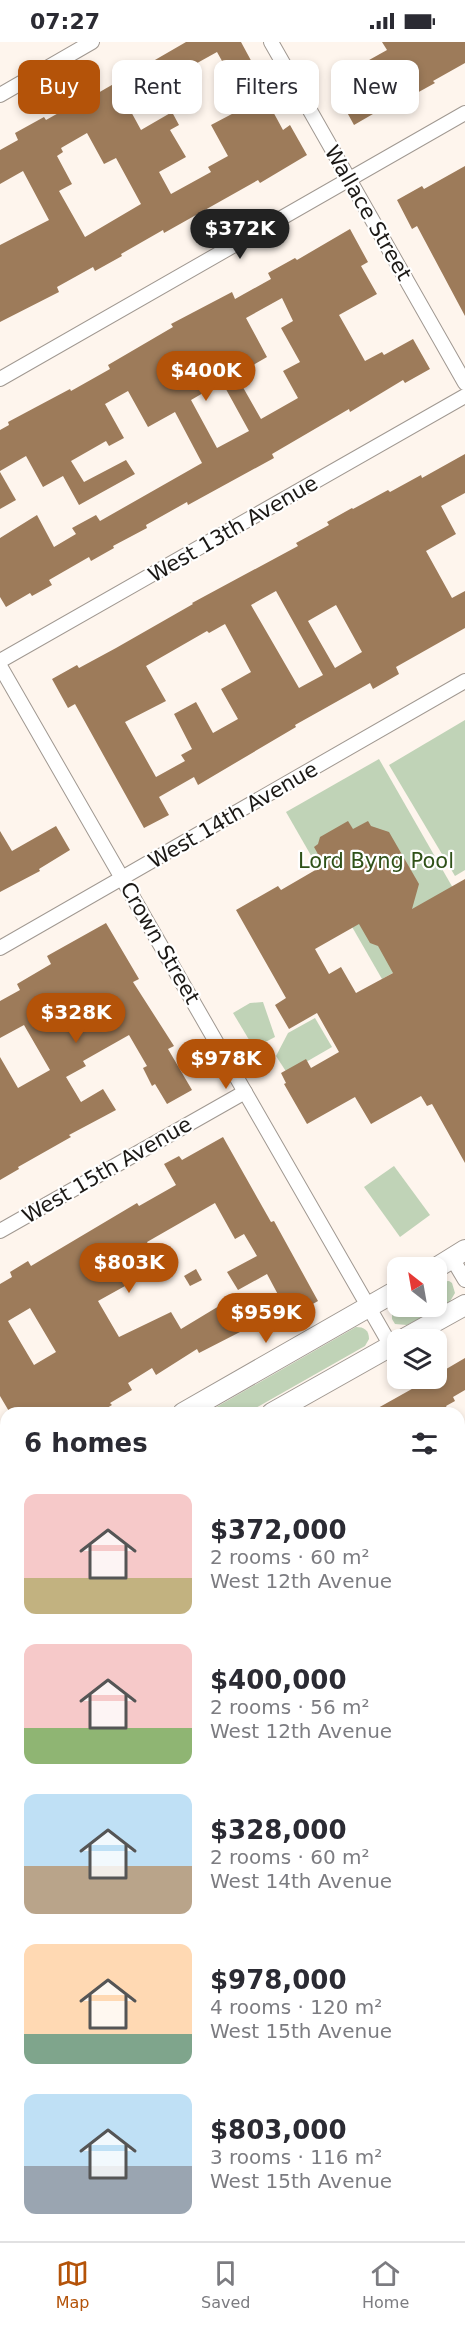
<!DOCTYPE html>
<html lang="en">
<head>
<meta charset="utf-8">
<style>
	body { margin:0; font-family:"DejaVu Sans",sans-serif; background:#f7f7f7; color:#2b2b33; height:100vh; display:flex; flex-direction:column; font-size:22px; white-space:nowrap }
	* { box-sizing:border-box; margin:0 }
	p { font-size:20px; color:#7c7c81 }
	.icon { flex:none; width:33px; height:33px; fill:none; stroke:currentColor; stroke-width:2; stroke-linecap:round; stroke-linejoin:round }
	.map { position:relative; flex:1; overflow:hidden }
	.drawer { position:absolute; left:0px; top:1365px; width:465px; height:834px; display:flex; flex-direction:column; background:#fff; border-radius:18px 18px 0 0; box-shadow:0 3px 9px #0003 }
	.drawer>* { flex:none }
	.guide { position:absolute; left:18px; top:18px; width:429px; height:54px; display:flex; gap:12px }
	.needle { width:39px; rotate:329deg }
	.buttons { position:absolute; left:387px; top:1215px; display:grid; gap:12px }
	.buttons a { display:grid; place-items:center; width:60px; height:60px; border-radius:12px; background:#fff; box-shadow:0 3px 9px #0003; font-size:30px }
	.price { position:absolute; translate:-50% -51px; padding:0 14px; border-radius:21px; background:#b45309; color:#fff; font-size:20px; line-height:39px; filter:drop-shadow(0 2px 3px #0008) }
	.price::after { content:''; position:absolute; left:50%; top:36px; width:18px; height:14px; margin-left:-9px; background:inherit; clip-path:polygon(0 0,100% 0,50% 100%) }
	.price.active { background:#222; color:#fff }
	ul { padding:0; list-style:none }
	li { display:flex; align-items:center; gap:18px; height:150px; padding:0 24px }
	li span { display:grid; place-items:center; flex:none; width:168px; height:120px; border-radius:12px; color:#555 }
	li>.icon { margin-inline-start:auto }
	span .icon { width:72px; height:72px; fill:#fffc; stroke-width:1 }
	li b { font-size:26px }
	h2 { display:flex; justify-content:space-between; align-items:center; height:72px; padding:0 24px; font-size:26px }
	.tag { padding:0 21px; border-radius:12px; background:#fff; box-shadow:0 3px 9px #0003; font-size:21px; line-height:54px }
	.tag.active { background:#b45309; color:#fff }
	.status { display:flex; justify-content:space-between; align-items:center; height:42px; padding:0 30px; background:#fff; direction:ltr }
	.status svg { height:16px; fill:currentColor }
	.tabs { display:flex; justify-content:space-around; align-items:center; height:84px; border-top:2px solid #e1e1e2; background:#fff; font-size:16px; color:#7c7c81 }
	.tabs a { display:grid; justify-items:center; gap:3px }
	.tabs .active { color:#b45309 }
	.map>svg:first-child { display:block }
	.green { fill:#c0d3b7 }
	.building { fill:#9d7b5a; fill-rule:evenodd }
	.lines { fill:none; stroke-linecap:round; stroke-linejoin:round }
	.minor-casing { stroke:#a09891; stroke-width:16 }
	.secondary-casing { stroke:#a09891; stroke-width:22 }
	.minor { stroke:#fff; stroke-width:14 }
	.secondary { stroke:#fff; stroke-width:20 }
	.labels { text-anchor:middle; stroke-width:4.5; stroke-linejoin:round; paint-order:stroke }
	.street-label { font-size:21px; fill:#1b1815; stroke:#fff }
	.park-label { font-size:21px; fill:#2f5118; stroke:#fff }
</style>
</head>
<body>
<div class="status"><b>07:27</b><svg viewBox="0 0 49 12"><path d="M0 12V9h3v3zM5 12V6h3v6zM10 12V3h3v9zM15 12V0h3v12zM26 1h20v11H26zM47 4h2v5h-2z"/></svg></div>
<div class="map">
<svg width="465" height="2199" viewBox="0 0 465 2199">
	<rect width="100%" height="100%" fill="#fef5ed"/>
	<!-- green -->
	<g class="green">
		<path d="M 465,678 L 465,828 L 455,834 L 389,723 Z"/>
		<path d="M 379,717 L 465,867 L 465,890 L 382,937 L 286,770 Z"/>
		<path d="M 263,960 L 275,995 L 254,1006 L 233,971 L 250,961 Z"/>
		<path d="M 315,976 L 332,1005 L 287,1031 L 276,1014 L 288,991 Z"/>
		<path d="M 394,1124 L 430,1173 L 400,1195 L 364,1145 Z"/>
		<path d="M 449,1239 L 452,1241 L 455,1251 L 449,1261 L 407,1283 L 395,1282 L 392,1277 L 392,1270 L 398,1265 L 436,1264 L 437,1240 Z"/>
		<path d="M 356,1285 C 364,1285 369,1288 369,1297 L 365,1304 L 247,1371 L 206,1371 Z"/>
		<path d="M 6,1862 L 6,1944 L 0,1948 L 0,1866 Z"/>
		<path d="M 6,1949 L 6,2193 L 459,2193 L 459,2163 L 465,2160 L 465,2199 L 0,2199 L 0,1952 Z"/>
	</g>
	<!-- building -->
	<g class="building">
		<path d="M 186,0 L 241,0 L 262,39 L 258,42 L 283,88 L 290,83 L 307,113 L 260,141 L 258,138 L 164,191 L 163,188 L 121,212 L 122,214 L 95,229 L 93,225 L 57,245 L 59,250 L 0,280 L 0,203 L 49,178 L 23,129 L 0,142 L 0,108 L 18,98 L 15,91 L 44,75 L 46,78 L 78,60 L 79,62 ZM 217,10 L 247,64 L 211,83 L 228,114 L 208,125 L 211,130 L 171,152 L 159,130 L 186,115 L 170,88 L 179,83 L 172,70 L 141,88 L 129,66 L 175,41 L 174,39 L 192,29 L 190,25 ZM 87,91 L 104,122 L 116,116 L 141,162 L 85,195 L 59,149 L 72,142 L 57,114 L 63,110 L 61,106 Z"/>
		<path d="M 382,0 L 465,0 L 465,21 L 433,39 L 435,41 L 406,57 L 404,54 L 354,83 L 332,43 L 355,30 L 353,27 L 387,8 Z"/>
		<path d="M 465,124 L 465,274 L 417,184 L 412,187 L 397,158 L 422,144 L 424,147 Z"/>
		<path d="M 350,187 L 368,220 L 361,224 L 377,252 L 339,273 L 365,319 L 382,310 L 384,313 L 413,297 L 430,327 L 405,341 L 403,338 L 350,370 L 349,367 L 272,412 L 274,416 L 188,463 L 187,460 L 146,483 L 147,486 L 113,504 L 114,506 L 91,519 L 89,515 L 49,538 L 52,543 L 32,554 L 30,551 L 6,565 L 0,555 L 0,496 L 37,473 L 54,505 L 76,492 L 72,486 L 96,473 L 100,479 L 202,421 L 175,370 L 148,385 L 128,349 L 105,362 L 124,396 L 109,404 L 106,399 L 71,419 L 84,440 L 126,418 L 135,432 L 79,463 L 63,434 L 43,445 L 26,414 L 0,429 L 0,388 L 9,383 L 8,380 L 38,364 L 70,347 L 71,349 L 110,327 L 108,323 L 173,285 L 171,282 L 232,250 L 235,257 L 271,237 L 268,231 L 295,216 L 297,218 ZM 282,256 L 293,279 L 281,286 L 300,320 L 283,329 L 298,356 L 261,377 L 236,333 L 267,315 L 246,276 ZM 222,340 L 249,389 L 217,406 L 191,358 Z"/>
		<path d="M 465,412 L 465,451 L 441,464 L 456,492 L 426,509 L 452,556 L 465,549 L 465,586 L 396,625 L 399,632 L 373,647 L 370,641 L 295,683 L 296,685 L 198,743 L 194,735 L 159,755 L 169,773 L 144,786 L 75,662 L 68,666 L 52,637 L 77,623 L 79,626 L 116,606 L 193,562 L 192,561 L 298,504 L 296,501 L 329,483 L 327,480 L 352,466 L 353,467 L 388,448 L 390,450 L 421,433 L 422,436 ZM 276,549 L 323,633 L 299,646 L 251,563 ZM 336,563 L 362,610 L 335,626 L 308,579 ZM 225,582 L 251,630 L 221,647 L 238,677 L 213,691 L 196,660 L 174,672 L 192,707 L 181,713 L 185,719 L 156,735 L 125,680 L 166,659 L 146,624 L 207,589 L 209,591 Z"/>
		<path d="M 0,430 L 16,458 L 0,467 Z"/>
		<path d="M 348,779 L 353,787 L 368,779 L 371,784 L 389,790 L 419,842 L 412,867 L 465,837 L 465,1121 L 432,1062 L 427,1064 L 421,1054 L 371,1082 L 355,1055 L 307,1082 L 284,1042 L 286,1041 L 281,1031 L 306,1017 L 311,1026 L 339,1010 L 317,971 L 289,987 L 275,963 L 286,956 L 236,868 L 278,844 L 281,848 L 324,823 L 314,805 L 318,802 L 320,795 ZM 359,882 L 370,901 L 378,904 L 393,931 L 356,951 L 341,925 L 329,932 L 315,907 Z"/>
		<path d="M 56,784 L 70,808 L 39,827 L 40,829 L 0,850 L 0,789 L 12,809 Z"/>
		<path d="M 106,881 L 139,937 L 133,940 L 174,1004 L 168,1007 L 192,1048 L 167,1062 L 155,1042 L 152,1044 L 143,1026 L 147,1024 L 129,993 L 83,1019 L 86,1024 L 66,1035 L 81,1060 L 103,1047 L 116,1068 L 69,1093 L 71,1095 L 18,1125 L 19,1127 L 0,1138 L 0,1015 L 18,1046 L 50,1028 L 24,983 L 0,996 L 0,959 L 20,948 L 17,942 L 51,922 L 47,914 Z"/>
		<path d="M 223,1095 L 271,1180 L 274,1179 L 318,1259 L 290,1275 L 267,1232 L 238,1248 L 227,1230 L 257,1214 L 244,1192 L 235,1197 L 215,1161 L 147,1200 L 161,1224 L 98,1259 L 119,1295 L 171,1270 L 181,1287 L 224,1261 L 240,1290 L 199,1311 L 197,1307 L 156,1333 L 152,1326 L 128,1341 L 132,1348 L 110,1361 L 112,1363 L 99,1371 L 10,1371 L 0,1354 L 0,1242 L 12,1235 L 10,1230 L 28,1219 L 31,1224 L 137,1161 L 139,1164 L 176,1143 L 164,1122 L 179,1114 L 182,1118 ZM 30,1266 L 56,1310 L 34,1323 L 8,1279 Z"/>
		<path d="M 196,1227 L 202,1238 L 190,1244 L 184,1234 Z"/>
		<path d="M 465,1316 L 465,1348 L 453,1355 L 455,1359 L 446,1364 L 450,1371 L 369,1371 L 419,1343 L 415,1336 L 436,1336 L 436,1333 Z"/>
	</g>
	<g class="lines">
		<defs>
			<g id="minor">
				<path d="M 271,0 L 465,341"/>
				<path d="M 0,53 L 92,0"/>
				<path d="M 0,337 L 465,71"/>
				<path d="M 0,619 L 465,354"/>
				<path d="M 0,624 L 391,1304"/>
				<path d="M 0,906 L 465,639"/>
				<path d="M 0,1189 L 245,1050"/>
				<path d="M 452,1216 L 465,1238"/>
				<path d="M 459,1420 L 465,1416"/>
				<path d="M 459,1726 L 465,1723"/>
				<path d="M 459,2017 L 465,2013"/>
			</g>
			<g id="secondary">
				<path d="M 436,1226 L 465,1208"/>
				<path d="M 402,1298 L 465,1263"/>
				<path d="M 183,1371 L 398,1248"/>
				<path d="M 272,1371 L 398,1300"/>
				<path d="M 0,1476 L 6,1473"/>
				<path d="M 0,1525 L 6,1521"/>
			</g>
		</defs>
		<!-- minor casing -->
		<use href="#minor" class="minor-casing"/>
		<!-- secondary casing -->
		<use href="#secondary" class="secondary-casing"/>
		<!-- minor -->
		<use href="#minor" class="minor"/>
		<!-- secondary -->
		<use href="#secondary" class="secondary"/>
	</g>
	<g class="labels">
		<!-- street labels -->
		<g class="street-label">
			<text transform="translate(368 171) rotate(60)" y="7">Wallace Street</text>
			<text transform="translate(233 487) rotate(-30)" y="7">West 13th Avenue</text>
			<text transform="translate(233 773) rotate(-30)" y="7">West 14th Avenue</text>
			<text transform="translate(160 901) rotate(60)" y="7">Crown Street</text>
			<text transform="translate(107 1128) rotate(-30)" y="7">West 15th Avenue</text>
		</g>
		<!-- park labels -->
		<g class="park-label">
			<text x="376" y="826">Lord Byng Pool</text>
		</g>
	</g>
</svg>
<div class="buttons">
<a><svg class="needle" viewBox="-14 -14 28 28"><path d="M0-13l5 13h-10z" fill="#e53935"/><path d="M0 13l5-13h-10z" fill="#7c7c81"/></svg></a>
<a><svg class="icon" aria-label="layers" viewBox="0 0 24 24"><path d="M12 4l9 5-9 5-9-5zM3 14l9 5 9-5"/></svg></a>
</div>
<b class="price active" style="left:240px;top:218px">$372K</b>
<b class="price" style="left:206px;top:360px">$400K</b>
<b class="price" style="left:76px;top:1002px">$328K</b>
<b class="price" style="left:226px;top:1048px">$978K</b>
<b class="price" style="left:129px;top:1252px">$803K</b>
<b class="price" style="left:266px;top:1302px">$959K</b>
<div class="guide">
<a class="tag active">Buy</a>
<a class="tag">Rent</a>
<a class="tag">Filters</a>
<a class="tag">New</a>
</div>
<section class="drawer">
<h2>6 homes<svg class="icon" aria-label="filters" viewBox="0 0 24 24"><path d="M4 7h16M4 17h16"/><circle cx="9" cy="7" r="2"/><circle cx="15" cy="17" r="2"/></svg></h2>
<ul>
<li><span style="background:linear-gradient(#f6c9c9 70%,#c2b280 0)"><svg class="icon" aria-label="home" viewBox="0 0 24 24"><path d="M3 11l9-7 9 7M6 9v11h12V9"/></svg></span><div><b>$372,000</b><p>2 rooms · 60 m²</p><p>West 12th Avenue</p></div></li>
<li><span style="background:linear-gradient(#f6c9c9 70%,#8fb573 0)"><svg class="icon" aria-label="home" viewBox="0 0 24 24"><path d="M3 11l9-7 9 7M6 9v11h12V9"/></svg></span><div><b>$400,000</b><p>2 rooms · 56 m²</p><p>West 12th Avenue</p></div></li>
<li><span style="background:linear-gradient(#bfe0f5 60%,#b9a48a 0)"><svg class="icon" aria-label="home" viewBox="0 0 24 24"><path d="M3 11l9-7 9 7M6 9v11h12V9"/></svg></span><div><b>$328,000</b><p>2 rooms · 60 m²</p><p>West 14th Avenue</p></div></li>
<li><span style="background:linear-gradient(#ffd9b3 75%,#7fa58c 0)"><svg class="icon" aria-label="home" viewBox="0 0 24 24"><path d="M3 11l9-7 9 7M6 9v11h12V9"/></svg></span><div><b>$978,000</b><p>4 rooms · 120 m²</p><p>West 15th Avenue</p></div></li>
<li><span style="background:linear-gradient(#bfe0f5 60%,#9aa5b1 0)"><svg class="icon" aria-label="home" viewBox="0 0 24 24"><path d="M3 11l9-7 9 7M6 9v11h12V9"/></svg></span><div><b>$803,000</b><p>3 rooms · 116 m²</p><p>West 15th Avenue</p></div></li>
</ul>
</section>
</div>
<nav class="tabs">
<a class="active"><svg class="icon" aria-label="map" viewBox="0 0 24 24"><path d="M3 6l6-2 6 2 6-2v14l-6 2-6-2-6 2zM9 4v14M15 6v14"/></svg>Map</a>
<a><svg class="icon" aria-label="saved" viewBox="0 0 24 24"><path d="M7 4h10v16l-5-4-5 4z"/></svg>Saved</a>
<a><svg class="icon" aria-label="home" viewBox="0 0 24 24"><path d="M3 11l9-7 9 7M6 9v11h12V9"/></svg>Home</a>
</nav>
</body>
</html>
